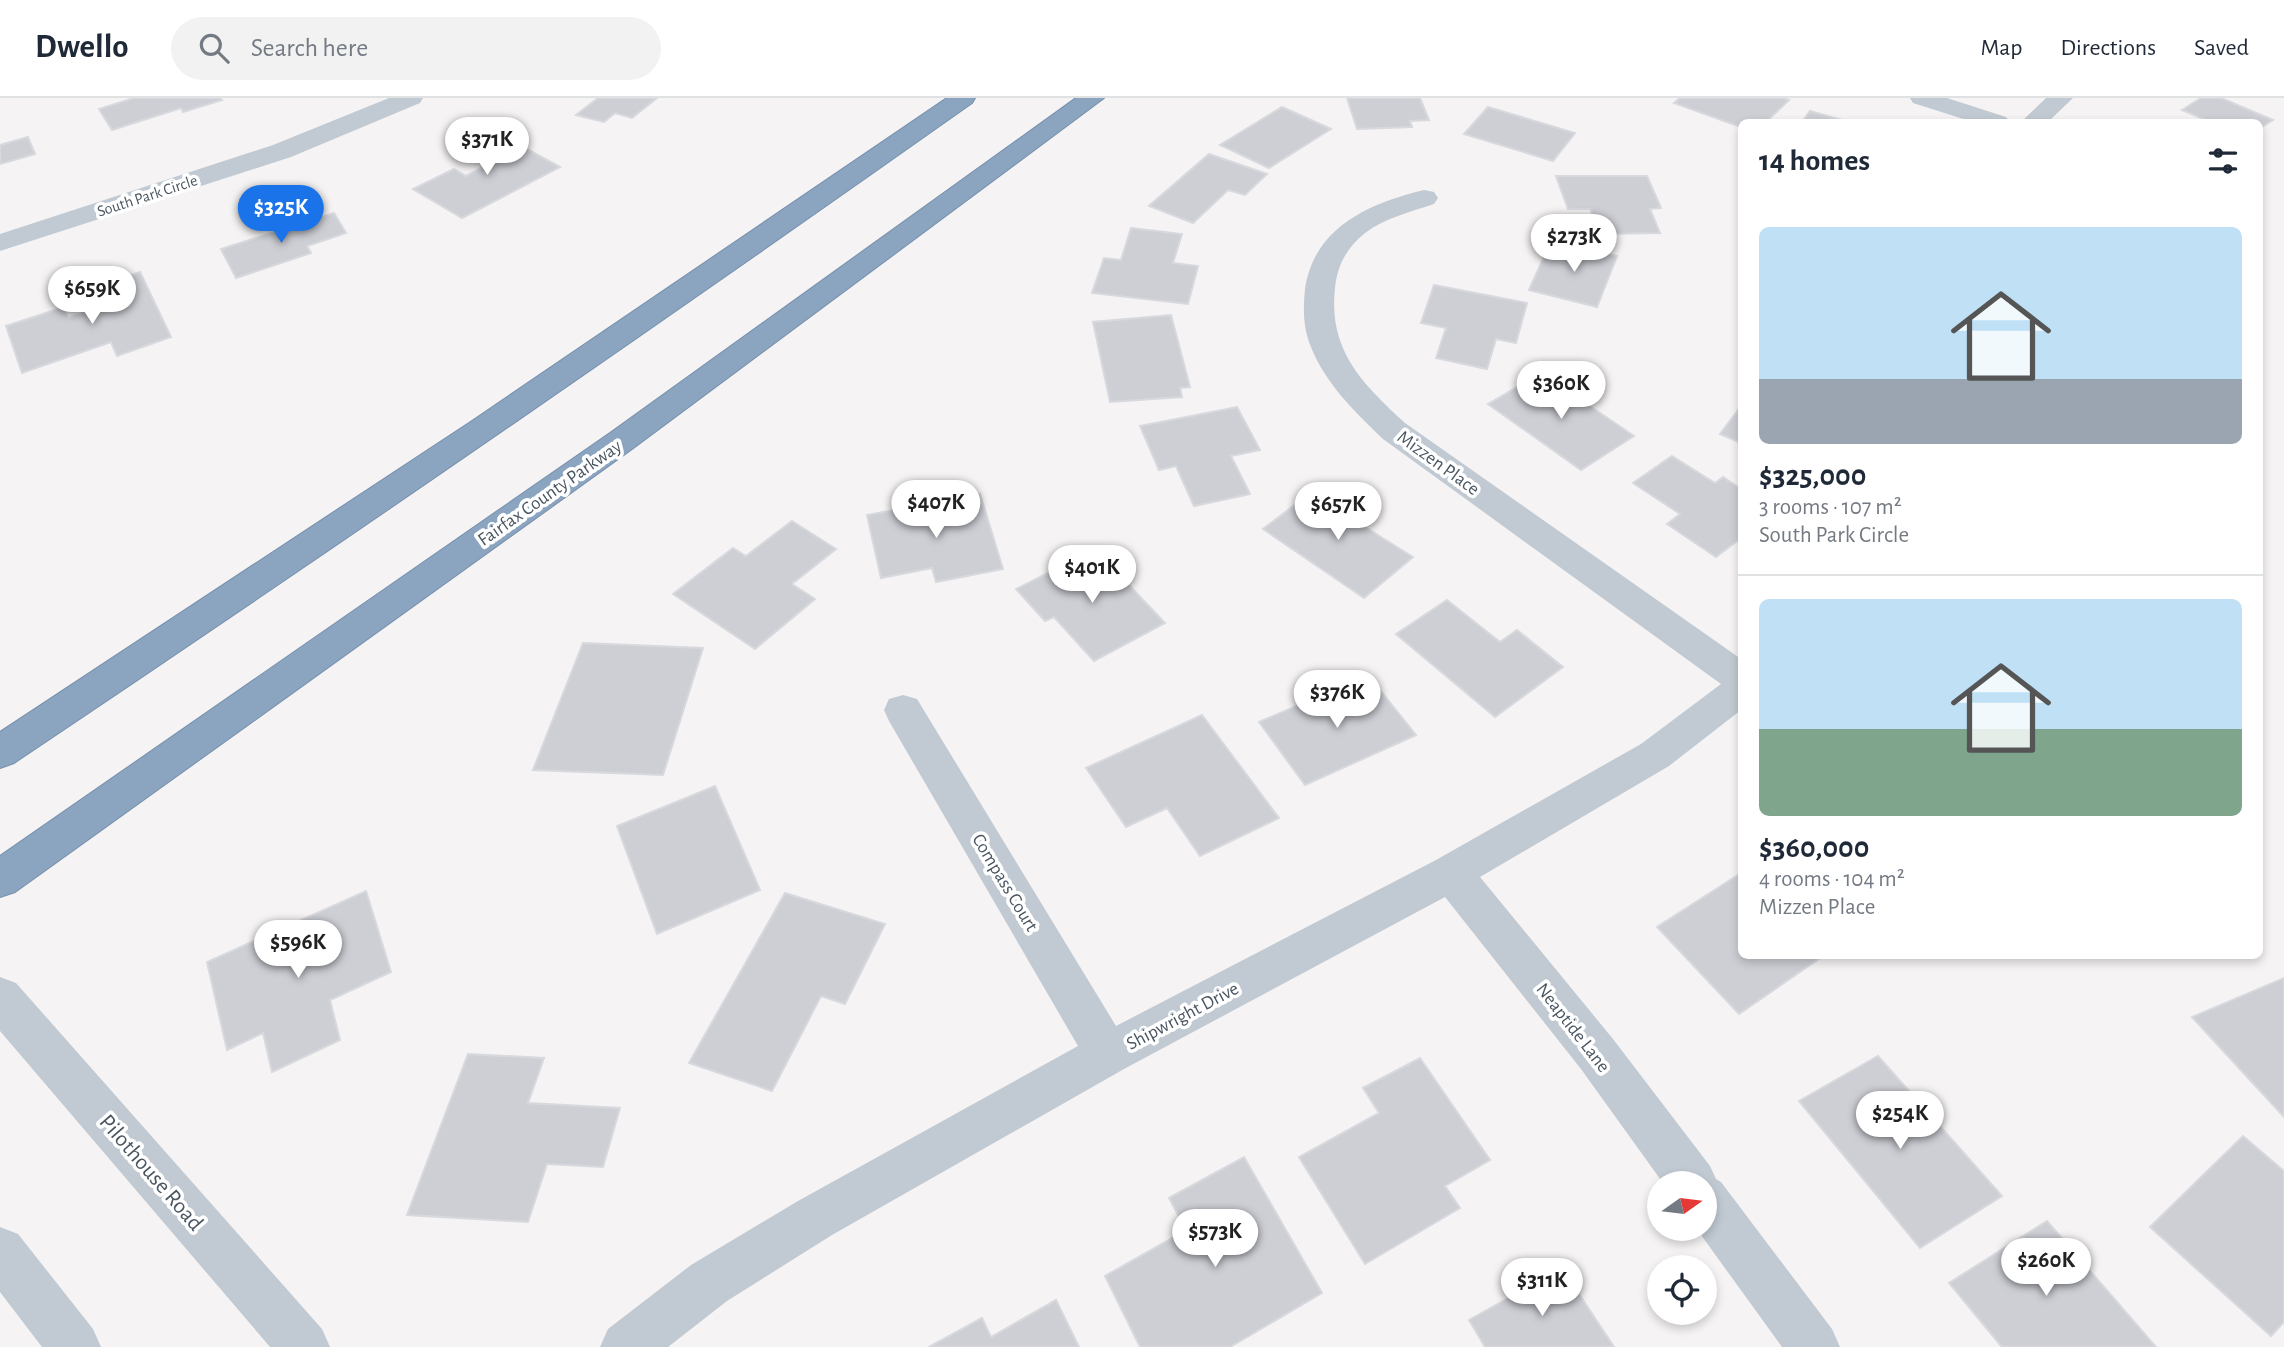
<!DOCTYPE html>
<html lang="en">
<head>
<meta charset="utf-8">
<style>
	body { margin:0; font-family:"Alegreya Sans",sans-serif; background:#f2f2f3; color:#1f2937; height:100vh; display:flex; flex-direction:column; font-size:26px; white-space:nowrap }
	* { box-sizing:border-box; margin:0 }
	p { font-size:23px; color:#747a83 }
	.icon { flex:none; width:38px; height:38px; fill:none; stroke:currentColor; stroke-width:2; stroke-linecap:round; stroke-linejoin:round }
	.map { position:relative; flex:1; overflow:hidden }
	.panel { position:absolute; left:1738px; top:21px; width:525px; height:840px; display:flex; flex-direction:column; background:#fff; border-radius:10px; box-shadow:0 4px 10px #0003 }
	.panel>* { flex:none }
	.needle { width:46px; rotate:76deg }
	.buttons { position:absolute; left:1647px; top:1073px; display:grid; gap:14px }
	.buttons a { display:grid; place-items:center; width:70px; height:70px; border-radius:50%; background:#fff; box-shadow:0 4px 10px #0003; font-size:35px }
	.price { position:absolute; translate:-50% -60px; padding:0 16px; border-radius:24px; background:#fff; color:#222; font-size:23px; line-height:46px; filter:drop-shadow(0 2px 4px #0008) }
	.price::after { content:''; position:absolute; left:50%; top:42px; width:21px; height:16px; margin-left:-10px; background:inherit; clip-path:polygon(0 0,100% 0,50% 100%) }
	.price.selected { background:#1a73e8; color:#fff }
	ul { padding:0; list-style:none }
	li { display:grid; align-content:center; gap:14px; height:371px; padding:0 21px }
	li+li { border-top:2px solid #e0e1e3 }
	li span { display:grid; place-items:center; height:217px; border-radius:10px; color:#555 }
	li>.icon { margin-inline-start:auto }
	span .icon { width:126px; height:126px; fill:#fffc; stroke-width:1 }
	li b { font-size:30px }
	h2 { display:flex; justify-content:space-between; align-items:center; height:84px; padding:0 21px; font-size:30px }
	header { display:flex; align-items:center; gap:42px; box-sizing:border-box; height:98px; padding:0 35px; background:#fff; border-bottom:2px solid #e0e1e3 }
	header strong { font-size:33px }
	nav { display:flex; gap:38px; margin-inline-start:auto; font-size:24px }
	.search { width:490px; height:63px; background:#f2f2f3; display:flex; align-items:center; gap:18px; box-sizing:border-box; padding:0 24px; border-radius:38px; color:#747a83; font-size:26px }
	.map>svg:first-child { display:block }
	.building { fill:#cdcfd5; stroke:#d7d9de; stroke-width:2 }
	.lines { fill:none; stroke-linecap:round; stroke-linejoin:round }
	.highway-casing { stroke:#7690ad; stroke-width:2 }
	.street { fill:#c1cad2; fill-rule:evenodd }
	.highway { fill:#8ba5c1; fill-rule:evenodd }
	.labels { text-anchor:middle; stroke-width:7; stroke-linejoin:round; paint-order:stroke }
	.far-street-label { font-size:16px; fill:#4a5661; stroke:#fff }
	.street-label { font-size:19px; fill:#4a5661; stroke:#fff }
	.near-street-label { font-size:23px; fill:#4a5661; stroke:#fff }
</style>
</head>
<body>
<header>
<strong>Dwello</strong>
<div class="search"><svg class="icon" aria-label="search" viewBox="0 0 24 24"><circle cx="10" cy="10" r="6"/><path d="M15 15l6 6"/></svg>Search here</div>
<nav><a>Map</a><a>Directions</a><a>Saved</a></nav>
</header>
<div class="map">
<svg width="2284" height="1249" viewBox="0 0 2284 1249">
	<rect width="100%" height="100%" fill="#f5f3f3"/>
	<!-- building -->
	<g class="building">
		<path d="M 134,0 L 220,0 L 222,2 L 183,14 L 181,10 L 112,32 L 99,11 Z"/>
		<path d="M 598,0 L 657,0 L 632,20 L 615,15 L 604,24 L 576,17 Z"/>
		<path d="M 1347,0 L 1420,0 L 1429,22 L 1410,23 L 1412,29 L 1357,31 Z"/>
		<path d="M 1680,0 L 1783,0 L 1789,2 L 1766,24 L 1741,24 L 1741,29 L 1674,5 Z"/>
		<path d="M 2201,0 L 2221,0 L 2273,22 L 2259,31 L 2259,24 L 2211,24 L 2182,12 Z"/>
		<path d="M 1282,9 L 1331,31 L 1269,70 L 1220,47 Z"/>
		<path d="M 1488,9 L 1575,35 L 1553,63 L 1464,36 Z"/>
		<path d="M 1810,13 L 1849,24 L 1802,24 Z"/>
		<path d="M 502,37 L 560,69 L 462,120 L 413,91 L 454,71 L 466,78 L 487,67 L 466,55 Z"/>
		<path d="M 28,39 L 35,56 L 0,66 L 0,47 Z"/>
		<path d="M 1209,56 L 1267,76 L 1245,97 L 1228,92 L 1193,125 L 1149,108 Z"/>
		<path d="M 1556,78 L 1647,78 L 1661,110 L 1650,111 L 1660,135 L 1600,136 L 1590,111 L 1568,111 Z"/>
		<path d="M 334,115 L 346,135 L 307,148 L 311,155 L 236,180 L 221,151 Z"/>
		<path d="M 1131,130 L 1182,136 L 1173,165 L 1198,168 L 1188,206 L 1092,195 L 1104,160 L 1121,162 Z"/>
		<path d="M 1551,143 L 1617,158 L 1597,209 L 1529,192 Z"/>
		<path d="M 140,174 L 171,239 L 117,258 L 111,244 L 22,275 L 6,228 L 64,209 L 68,220 L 97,210 L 89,191 Z"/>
		<path d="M 1434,187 L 1527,205 L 1516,245 L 1496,241 L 1487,271 L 1436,260 L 1446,230 L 1421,225 Z"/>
		<path d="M 1171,217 L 1190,289 L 1180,290 L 1182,299 L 1110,304 L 1093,224 Z"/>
		<path d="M 1541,275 L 1634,338 L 1581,372 L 1488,306 Z"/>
		<path d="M 1741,308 L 1741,345 L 1720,336 Z"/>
		<path d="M 1237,309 L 1260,352 L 1231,358 L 1250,396 L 1194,408 L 1176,368 L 1159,372 L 1140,328 Z"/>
		<path d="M 1672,358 L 1715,385 L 1723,379 L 1741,391 L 1741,440 L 1716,459 L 1667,426 L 1680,416 L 1633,385 Z"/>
		<path d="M 1322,386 L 1356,409 L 1346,417 L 1413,459 L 1364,500 L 1263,431 Z"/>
		<path d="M 980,396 L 1003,471 L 936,484 L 932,470 L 881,480 L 867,417 Z"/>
		<path d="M 792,423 L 836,451 L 792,486 L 815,501 L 755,551 L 673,496 L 733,450 L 746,458 Z"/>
		<path d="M 1095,451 L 1165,525 L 1094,563 L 1054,519 L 1045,523 L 1016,491 Z"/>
		<path d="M 1447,502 L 1500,544 L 1517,532 L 1563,569 L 1495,619 L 1396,536 Z"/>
		<path d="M 583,545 L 703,550 L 663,677 L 533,672 Z"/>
		<path d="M 1368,577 L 1416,637 L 1305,687 L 1259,624 Z"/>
		<path d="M 1202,617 L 1279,720 L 1200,758 L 1167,710 L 1126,729 L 1086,670 Z"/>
		<path d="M 715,688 L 760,792 L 657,836 L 617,728 Z"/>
		<path d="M 1741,775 L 1741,858 L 1823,858 L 1739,916 L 1657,829 Z"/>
		<path d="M 366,793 L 391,874 L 330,902 L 340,942 L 272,974 L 263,935 L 227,952 L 207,864 Z"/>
		<path d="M 785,795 L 885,826 L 845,906 L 821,898 L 772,993 L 689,965 Z"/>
		<path d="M 2284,880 L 2284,1019 L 2192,919 Z"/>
		<path d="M 468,956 L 544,960 L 528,1005 L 620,1010 L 603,1069 L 547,1066 L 528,1124 L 407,1117 Z"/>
		<path d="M 1878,958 L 2002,1098 L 1920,1150 L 1799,1003 Z"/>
		<path d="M 1420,960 L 1490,1062 L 1445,1088 L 1460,1110 L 1365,1166 L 1299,1059 L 1379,1015 L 1363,990 Z"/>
		<path d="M 2243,1038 L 2284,1073 L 2284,1224 L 2271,1238 L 2150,1129 Z"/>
		<path d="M 1244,1059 L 1322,1195 L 1230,1249 L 1140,1249 L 1105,1178 L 1186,1132 L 1169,1100 Z"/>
		<path d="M 2047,1123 L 2156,1249 L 2002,1249 L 1949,1185 Z"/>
		<path d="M 1562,1170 L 1614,1249 L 1485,1249 L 1469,1222 Z"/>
		<path d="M 1056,1202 L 1079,1249 L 929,1249 L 982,1220 L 991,1239 Z"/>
	</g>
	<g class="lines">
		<defs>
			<g id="highway">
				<path d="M 947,0 L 975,0 L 972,5 C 655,229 336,449 14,665 L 0,670 L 0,634 L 472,323 Z"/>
				<path d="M 1076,0 L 1104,0 L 632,351 L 15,794 L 0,799 L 0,758 L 610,335 Z"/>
			</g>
		</defs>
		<!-- highway casing -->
		<use href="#highway" class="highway-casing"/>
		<!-- street -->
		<g class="street">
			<path d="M 389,0 L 423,0 L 420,5 L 291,59 L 0,153 L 0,136 L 273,47 Z"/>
			<path d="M 1910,0 L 1947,0 L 2006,19 L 2010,24 L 1973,24 L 1913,5 Z"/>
			<path d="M 2046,0 L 2073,0 L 2048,24 L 2021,24 Z"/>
			<path d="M 1424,92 L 1434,94 L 1438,100 L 1434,106 C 1410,114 1385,120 1365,135 C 1347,149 1337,168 1335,190 C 1328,253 1363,286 1405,325 L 1741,561 L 1741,612 L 1669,668 L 1480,779 L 1613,941 L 1710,1068 L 1716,1081 L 1721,1084 L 1832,1231 L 1840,1249 L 1782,1249 L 1696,1130 L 1704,1130 L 1704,1085 L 1663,1085 L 1581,971 L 1445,799 L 1124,971 L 832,1137 L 727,1203 L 668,1249 L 600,1249 L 608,1231 L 691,1167 L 798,1103 L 1078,948 L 889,623 L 884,612 L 889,601 L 903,597 L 917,601 L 1116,928 L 1436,762 L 1641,646 L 1721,586 L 1383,341 C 1355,314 1325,285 1311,249 C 1303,230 1303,211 1305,191 C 1314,129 1370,105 1424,92 Z"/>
			<path d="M 0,879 L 16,885 L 322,1231 L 330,1249 L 270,1249 L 0,933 Z"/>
			<path d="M 0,1129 L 18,1136 L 93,1231 L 101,1249 L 42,1249 L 0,1194 Z"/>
		</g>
		<!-- highway -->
		<use href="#highway" class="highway"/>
	</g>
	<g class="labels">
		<!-- far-street labels -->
		<g class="far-street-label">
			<text transform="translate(147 97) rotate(-18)" y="6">South Park Circle</text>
		</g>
		<!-- street labels -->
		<g class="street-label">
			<text transform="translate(1439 364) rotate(36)" y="7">Mizzen Place</text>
			<text transform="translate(549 394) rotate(-35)" y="7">Fairfax County Parkway</text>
			<text transform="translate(1006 784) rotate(59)" y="7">Compass Court</text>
			<text transform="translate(1182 917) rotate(-28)" y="7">Shipwright Drive</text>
			<text transform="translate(1574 929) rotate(52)" y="7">Neaptide Lane</text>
		</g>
		<!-- near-street labels -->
		<g class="near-street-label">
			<text transform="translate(152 1074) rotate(49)" y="8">Pilothouse Road</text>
		</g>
	</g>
</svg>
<div class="buttons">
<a><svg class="needle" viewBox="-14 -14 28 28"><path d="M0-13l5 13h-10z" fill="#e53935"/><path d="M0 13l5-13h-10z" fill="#747a83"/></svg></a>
<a><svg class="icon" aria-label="locate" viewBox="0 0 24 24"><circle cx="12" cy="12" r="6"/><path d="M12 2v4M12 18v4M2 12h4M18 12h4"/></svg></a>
</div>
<b class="price" style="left:487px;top:79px">$371K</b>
<b class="price selected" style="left:281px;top:147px">$325K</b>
<b class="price" style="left:1574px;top:176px">$273K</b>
<b class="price" style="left:92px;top:228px">$659K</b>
<b class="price" style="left:1561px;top:323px">$360K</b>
<b class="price" style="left:936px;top:442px">$407K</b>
<b class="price" style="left:1338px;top:444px">$657K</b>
<b class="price" style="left:1092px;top:507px">$401K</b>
<b class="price" style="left:1337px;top:632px">$376K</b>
<b class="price" style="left:298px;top:882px">$596K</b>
<b class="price" style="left:1900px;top:1053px">$254K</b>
<b class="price" style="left:1215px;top:1171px">$573K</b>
<b class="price" style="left:2046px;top:1200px">$260K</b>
<b class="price" style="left:1542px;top:1220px">$311K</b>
<section class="panel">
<h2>14 homes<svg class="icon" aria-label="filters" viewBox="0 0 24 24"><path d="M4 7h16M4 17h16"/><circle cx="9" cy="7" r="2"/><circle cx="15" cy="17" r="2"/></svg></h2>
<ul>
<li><span style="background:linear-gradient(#bfe0f5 70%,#9aa5b1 0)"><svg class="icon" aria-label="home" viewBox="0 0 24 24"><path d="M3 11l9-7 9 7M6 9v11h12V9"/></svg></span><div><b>$325,000</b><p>3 rooms · 107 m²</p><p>South Park Circle</p></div></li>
<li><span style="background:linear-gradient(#bfe0f5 60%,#7fa58c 0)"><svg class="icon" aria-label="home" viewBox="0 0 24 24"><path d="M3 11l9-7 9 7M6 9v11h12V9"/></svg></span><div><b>$360,000</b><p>4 rooms · 104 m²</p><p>Mizzen Place</p></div></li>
</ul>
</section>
</div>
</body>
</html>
